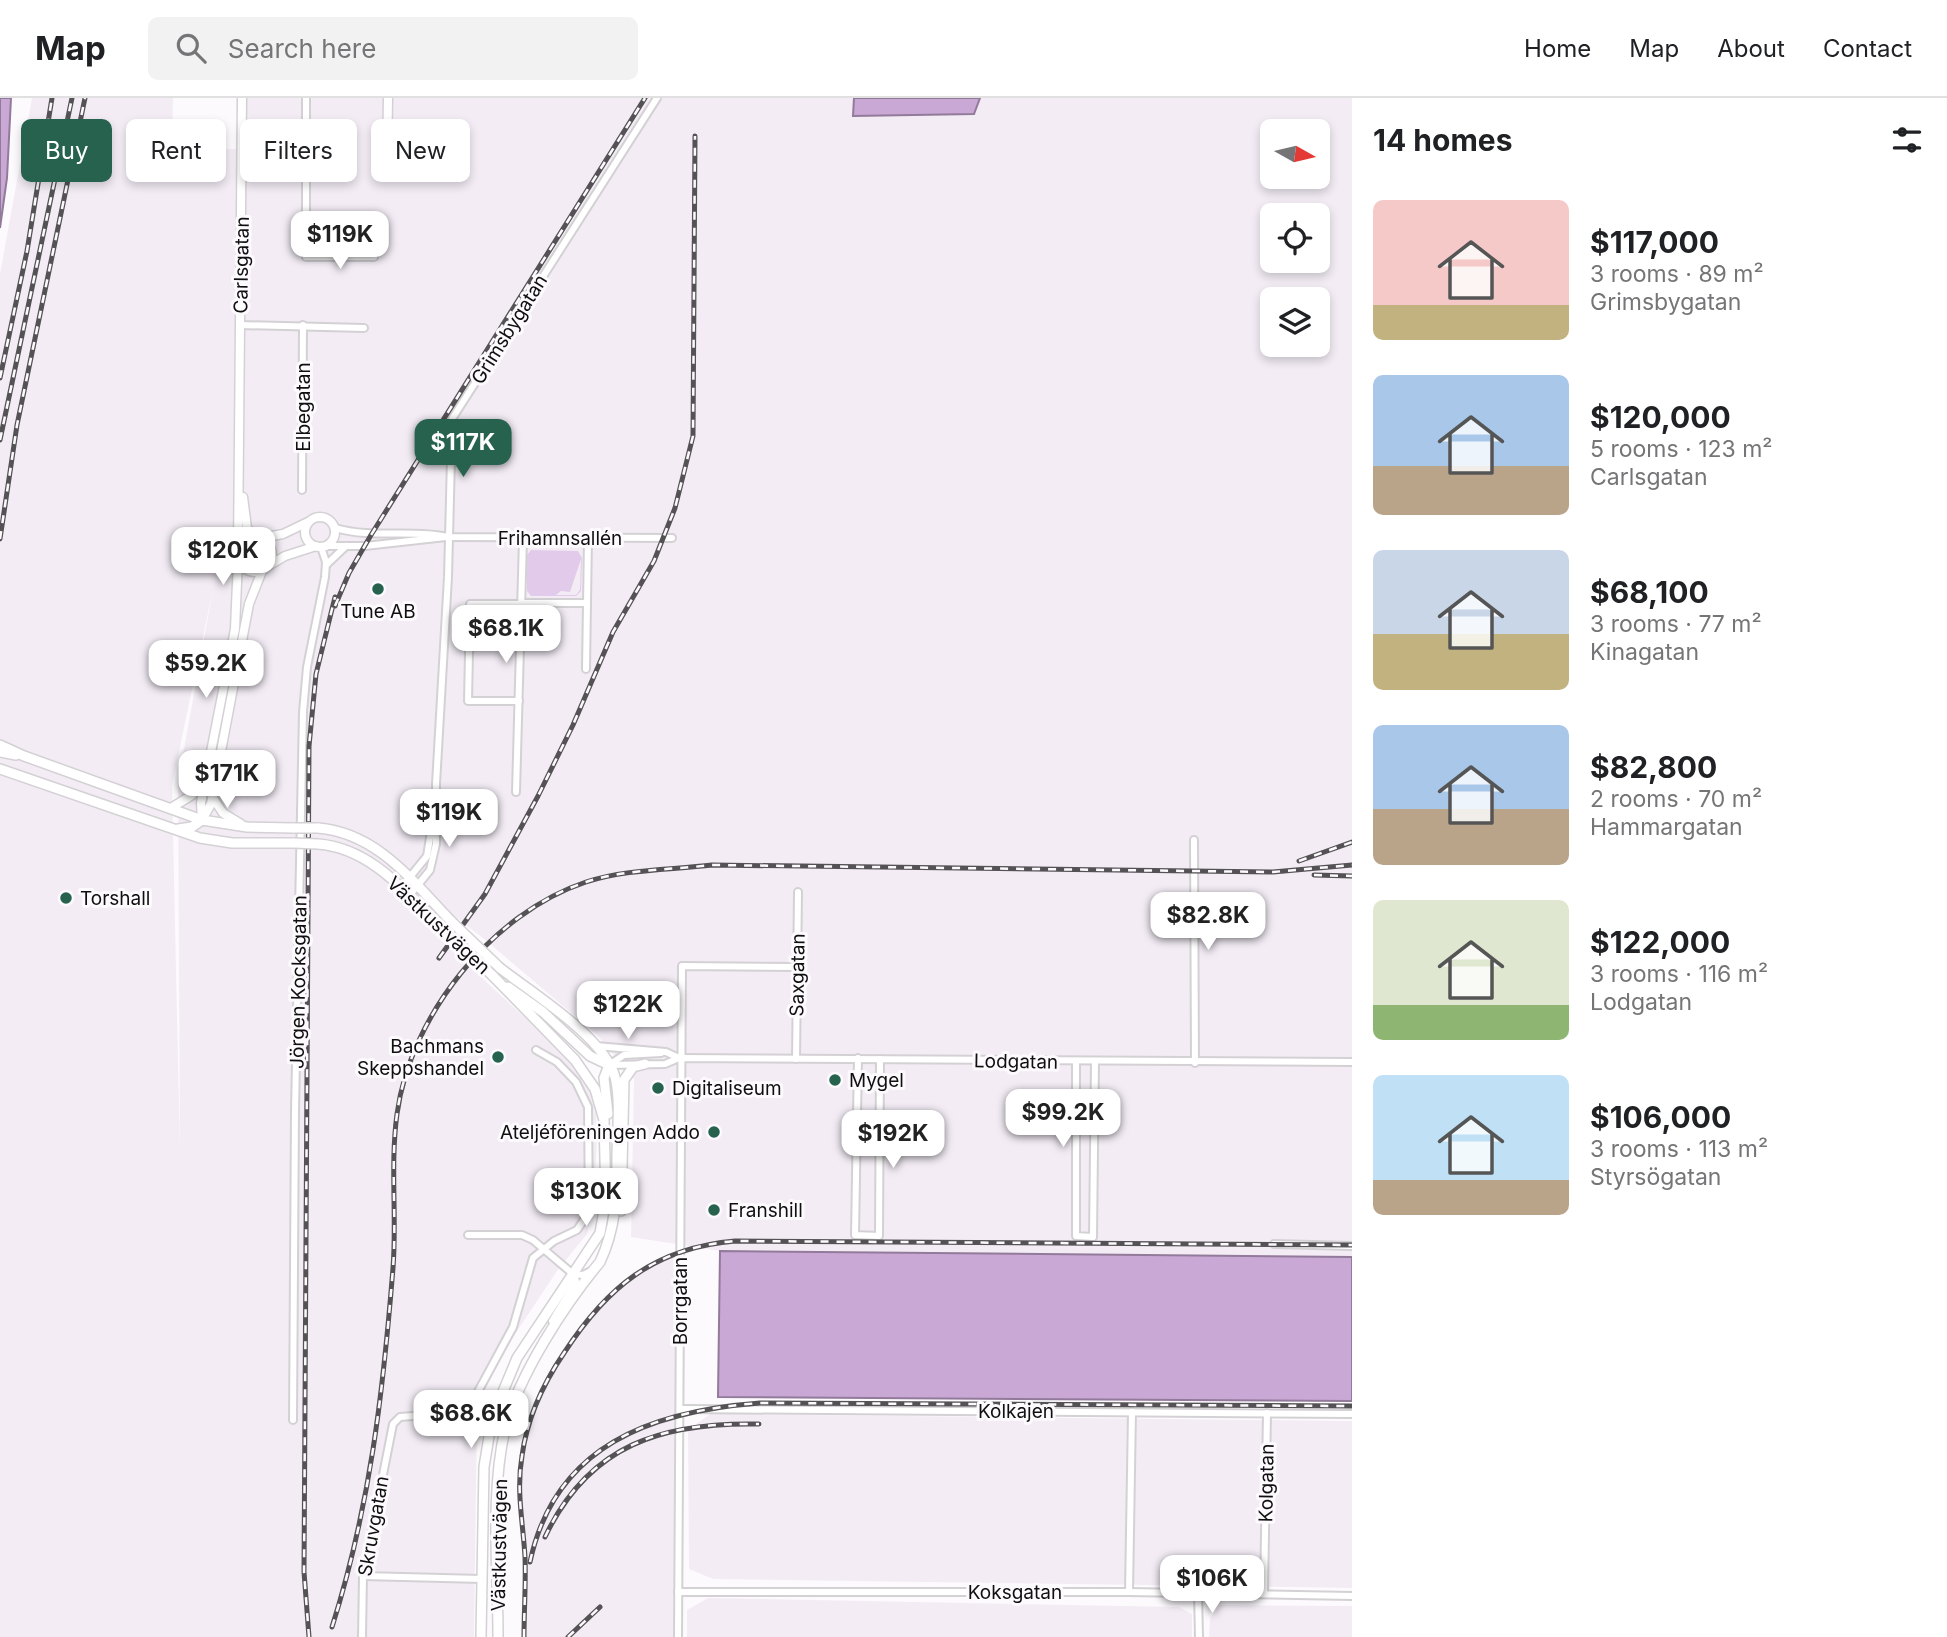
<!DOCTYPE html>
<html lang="en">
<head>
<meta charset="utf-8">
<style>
	body { margin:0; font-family:Inter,sans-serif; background:#f2f2f2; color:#202124; height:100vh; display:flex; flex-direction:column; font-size:26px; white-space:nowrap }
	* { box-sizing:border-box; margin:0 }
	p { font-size:23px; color:#757577 }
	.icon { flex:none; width:38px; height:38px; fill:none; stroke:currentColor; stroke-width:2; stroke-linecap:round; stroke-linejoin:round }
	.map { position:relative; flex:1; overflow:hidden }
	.drawer { display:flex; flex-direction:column; background:#fff; width:595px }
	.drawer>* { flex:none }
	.top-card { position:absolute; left:21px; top:21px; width:665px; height:63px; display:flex; gap:14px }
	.needle { width:46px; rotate:98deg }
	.fabs { position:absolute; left:1260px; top:21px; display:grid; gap:14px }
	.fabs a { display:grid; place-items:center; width:70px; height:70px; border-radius:10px; background:#fff; box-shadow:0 4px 10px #0003; font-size:35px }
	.price { position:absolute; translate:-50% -60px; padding:0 16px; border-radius:14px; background:#fff; color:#222; font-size:23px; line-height:46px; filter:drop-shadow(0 2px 4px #0008) }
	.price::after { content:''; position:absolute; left:50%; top:42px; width:21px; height:16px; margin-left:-10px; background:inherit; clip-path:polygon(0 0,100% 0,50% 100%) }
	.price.on { background:#26624d; color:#fff }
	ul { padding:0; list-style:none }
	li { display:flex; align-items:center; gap:21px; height:175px; padding:0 21px }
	li span { display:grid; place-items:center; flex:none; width:196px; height:140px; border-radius:10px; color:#555 }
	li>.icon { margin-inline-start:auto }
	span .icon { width:84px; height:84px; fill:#fffc; stroke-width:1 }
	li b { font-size:30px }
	h2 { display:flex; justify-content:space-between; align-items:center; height:84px; padding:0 21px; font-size:30px }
	.tag { padding:0 24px; border-radius:10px; background:#fff; box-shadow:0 4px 10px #0003; font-size:24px; line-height:63px }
	.tag.on { background:#26624d; color:#fff }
	header { display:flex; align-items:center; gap:42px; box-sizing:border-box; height:98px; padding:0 35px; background:#fff; border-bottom:2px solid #e0e0e0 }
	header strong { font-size:33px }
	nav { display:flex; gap:38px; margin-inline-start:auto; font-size:24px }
	.search { width:490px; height:63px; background:#f2f2f2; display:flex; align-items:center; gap:18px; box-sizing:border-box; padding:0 24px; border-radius:10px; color:#757577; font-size:26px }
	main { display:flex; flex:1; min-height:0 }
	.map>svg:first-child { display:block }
	.built { fill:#f3ecf5; fill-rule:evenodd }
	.green { fill:#e2cbea; fill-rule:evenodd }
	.water { fill:#c9a8d5; stroke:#927a9a; stroke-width:2 }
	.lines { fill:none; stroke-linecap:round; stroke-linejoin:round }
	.minor-casing { stroke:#d4d1d4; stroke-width:10 }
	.tertiary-casing { stroke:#d4d1d4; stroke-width:11 }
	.secondary-casing { stroke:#d4d1d4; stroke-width:12 }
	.minor { stroke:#fff; stroke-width:6 }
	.tertiary { stroke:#fff; stroke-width:8 }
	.secondary { stroke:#fff; stroke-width:9 }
	.rail-casing { stroke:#545254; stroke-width:5 }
	.rail { stroke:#fdfafe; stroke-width:2.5; stroke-dasharray:8; stroke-linecap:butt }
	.secondary-bridge-casing { stroke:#d4d1d4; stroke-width:12; stroke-linecap:butt }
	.secondary-bridge { stroke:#fff; stroke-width:9 }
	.poi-dot { fill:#26624d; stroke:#fdfafe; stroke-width:2.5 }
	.labels { text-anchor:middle; stroke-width:6; stroke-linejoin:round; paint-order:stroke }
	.street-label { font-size:19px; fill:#100f10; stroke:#fdfafe }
	.poi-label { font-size:19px; fill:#100f10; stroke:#fdfafe; text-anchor:start }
</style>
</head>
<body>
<header>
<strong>Map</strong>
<div class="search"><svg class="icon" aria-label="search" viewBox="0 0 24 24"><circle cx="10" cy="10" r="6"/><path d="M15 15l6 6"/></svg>Search here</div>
<nav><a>Home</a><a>Map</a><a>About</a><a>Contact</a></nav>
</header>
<main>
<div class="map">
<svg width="1352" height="1539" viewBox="0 0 1352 1539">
	<rect width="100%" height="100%" fill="#fdfafe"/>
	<!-- built -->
	<g class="built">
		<path d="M 32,0 L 173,0 L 172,52 L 239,51 L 240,0 L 854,0 L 854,18 L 974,16 L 980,0 L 1352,0 L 1352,1159 L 720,1153 L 631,1139 L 634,981 L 597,937 L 489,845 L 419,790 L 430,832 L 572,963 L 596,995 L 597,1042 L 593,1109 L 587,1136 L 557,1173 L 490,1274 L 477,1312 L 474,1539 L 0,1539 L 0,176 ZM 1272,33 L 1318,33 L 1318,79 L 1272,79 ZM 1272,117 L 1318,117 L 1318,163 L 1272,163 ZM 1272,201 L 1318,201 L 1318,247 L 1272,247 ZM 213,491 L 178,684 L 180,1055 L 172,687 Z"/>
		<path d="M 680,1154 L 678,1539 L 524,1539 L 525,1457 L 518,1395 L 530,1320 L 556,1267 L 607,1198 L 646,1169 Z"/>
		<path d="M 710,1316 L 1352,1323 L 1352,1490 L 713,1481 L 689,1471 L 688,1332 Z"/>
		<path d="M 708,1500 L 1179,1509 L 1192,1516 L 1192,1539 L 687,1539 L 687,1512 Z"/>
		<path d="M 1220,1507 L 1352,1508 L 1352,1539 L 1209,1539 L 1210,1520 Z"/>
	</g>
	<!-- green -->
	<path class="green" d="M 531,452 L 578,453 L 582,460 L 581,493 L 576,498 L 531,498 L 527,493 L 527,457 ZM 581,461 L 580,492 L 576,497 L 556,497 L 561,493 L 570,494 Z"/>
	<!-- water -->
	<g class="water">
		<path d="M 0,0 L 11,0 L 7,80 L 0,130 Z"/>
		<path d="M 854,0 L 980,0 L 974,16 L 853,18 Z"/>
		<path d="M 720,1153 L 1352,1159 L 1352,1303 L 718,1299 Z"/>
	</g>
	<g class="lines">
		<defs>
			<g id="minor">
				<path d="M 306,0 L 306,159 L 374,159"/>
				<path d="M 240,227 L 364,230"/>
				<path d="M 302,392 L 303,227"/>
				<path d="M 335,430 C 373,441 411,431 448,439 L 672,440"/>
				<path d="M 326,448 L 365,448 L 446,439"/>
				<path d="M 326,467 L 346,448"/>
				<path d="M 521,505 L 587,505"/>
				<path d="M 586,571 L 588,440"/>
				<path d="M 519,603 L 468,603 L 470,506 L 521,506"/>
				<path d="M 516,694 L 523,440"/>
				<path d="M 1194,742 L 1195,965"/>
				<path d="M 401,790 L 427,758 L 433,721"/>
				<path d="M 409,798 L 430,772 L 436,746 L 436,686 L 448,479 L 452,321 L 657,0"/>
				<path d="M 596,948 L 666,954 L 679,960"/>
				<path d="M 858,960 L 855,1137 L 879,1138 L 880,961"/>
				<path d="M 796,961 L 798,794"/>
				<path d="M 1076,964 L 1076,1138 L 1093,1139 L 1095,964"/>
				<path d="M 609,967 L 665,966 L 679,960 L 1352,964"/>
				<path d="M 609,967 L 624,957 L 661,955"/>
				<path d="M 468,1137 L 522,1137 L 533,1142 L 573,1176"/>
				<path d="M 1274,1146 L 1352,1148"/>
				<path d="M 552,1223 L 576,1183 L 573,1176 L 583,1177 L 591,1173"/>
				<path d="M 680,1311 L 1352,1316"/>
				<path d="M 293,1322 L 295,1013 L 303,614 L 307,569 L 325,479 L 326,464 L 321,449"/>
				<path d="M 363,1478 L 482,1481"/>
				<path d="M 678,1494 L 1129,1494 L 1352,1498"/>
				<path d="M 1129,1494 L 1132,1314"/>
				<path d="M 1198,1495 L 1199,1539"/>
				<path d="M 1264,1496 L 1267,1315"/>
				<path d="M 362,1539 L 363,1478 L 393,1326 L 400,1319 L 467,1314 L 513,1229 L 533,1160 L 554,1143 L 577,1132 L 589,1114 L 588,1009 L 576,984 L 557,964 L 536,952"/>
				<path d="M 678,1539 L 682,868 L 797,869"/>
			</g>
			<g id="tertiary">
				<path d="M 387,64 L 388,0"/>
				<path d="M 243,399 L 247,430 L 256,440"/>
				<circle cx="320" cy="434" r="15"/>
				<circle cx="255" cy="457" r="17"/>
				<path d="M 261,440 L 283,436 L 308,424"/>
				<path d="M 238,453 L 242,0"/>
				<path d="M 268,468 L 285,458 L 316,448"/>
				<path d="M 213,700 L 223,715 L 241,726"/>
				<path d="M 171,710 L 192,697 L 203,675"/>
				<path d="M 202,722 L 201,705 L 235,531 L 238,461"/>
				<path d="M 202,722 L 211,706 L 249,506 L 262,473"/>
			</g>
			<g id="secondary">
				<path d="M 0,647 L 24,658 L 202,722 L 247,729 L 294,730"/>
				<path d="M 0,654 L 16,657"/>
				<path d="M 0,671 L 200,740 L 232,745 L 294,745"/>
				<path d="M 318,730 C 378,735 413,784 452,824"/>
				<path d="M 178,731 L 192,729 L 202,722"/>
				<path d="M 318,746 C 372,750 408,797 445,832"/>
				<path d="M 508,889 L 543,914 L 590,958 L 609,967"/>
				<path d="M 608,1016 L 604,980 L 609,967"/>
				<path d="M 621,1113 L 624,982 L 633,969 L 645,966"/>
				<path d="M 481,1539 L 484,1369 L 492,1320 L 517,1260 L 600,1135 L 606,1100 L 604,1022 L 595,991 L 575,962 L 492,877"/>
				<path d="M 498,1539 C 498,1471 490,1397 505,1331 C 518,1278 565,1206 600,1164 C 616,1130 617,1097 617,1060 C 617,1034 621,1004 615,979 C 604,939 532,895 500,870"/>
			</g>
		</defs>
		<!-- minor casing -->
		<use href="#minor" class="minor-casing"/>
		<!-- tertiary casing -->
		<use href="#tertiary" class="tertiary-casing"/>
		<!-- secondary casing -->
		<use href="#secondary" class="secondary-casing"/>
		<!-- minor -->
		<use href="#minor" class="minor"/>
		<!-- tertiary -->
		<use href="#tertiary" class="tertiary"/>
		<!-- secondary -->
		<use href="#secondary" class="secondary"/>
		<defs>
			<g id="rail">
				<path d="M 0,280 L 27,153 L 52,0"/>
				<path d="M 0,342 L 72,0"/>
				<path d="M 0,441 L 17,327 L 85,0"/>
				<path d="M 335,508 L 349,475 L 371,437 L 645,0"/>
				<path d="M 1299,763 L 1352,744"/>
				<path d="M 1314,777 L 1352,778"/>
				<path d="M 439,860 L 485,796 L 538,698 L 573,627 L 613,534 L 654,463 L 675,410 L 693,338 L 695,38"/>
				<path d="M 545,1439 C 589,1346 663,1324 759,1326"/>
				<path d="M 530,1464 C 555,1347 652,1313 760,1305 L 1352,1308"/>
				<path d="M 332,1529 C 370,1409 383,1295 393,1170 C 397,1119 390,1067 397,1016 C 410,918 492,815 586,784 C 626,771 670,772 712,767 L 1273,774 L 1352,767"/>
				<path d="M 309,1539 L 304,1474 L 309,648 L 316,576 L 335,499"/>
				<path d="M 524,1539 C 524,1512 526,1485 525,1459 C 523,1424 516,1393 522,1358 C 527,1320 543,1286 564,1255 C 607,1189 654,1150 735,1143 L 1352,1147"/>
				<path d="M 568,1539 L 600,1509"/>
			</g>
		</defs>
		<!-- rail casing -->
		<use href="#rail" class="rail-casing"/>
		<!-- rail -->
		<use href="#rail" class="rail"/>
		<defs>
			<g id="secondary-bridge">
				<path d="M 294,730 L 318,730"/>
				<path d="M 294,745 L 318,746"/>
				<path d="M 452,824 L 500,870"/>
				<path d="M 445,832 L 492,877"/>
			</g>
		</defs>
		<!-- secondary-bridge casing -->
		<use href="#secondary-bridge" class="secondary-bridge-casing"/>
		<!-- secondary-bridge -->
		<use href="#secondary-bridge" class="secondary-bridge"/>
	</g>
	<!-- markers -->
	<g class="poi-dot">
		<circle cx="378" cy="491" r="7"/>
		<circle cx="66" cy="800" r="7"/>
		<circle cx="498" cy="959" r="7"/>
		<circle cx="835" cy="982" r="7"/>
		<circle cx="658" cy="990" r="7"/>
		<circle cx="714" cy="1034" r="7"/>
		<circle cx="714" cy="1112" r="7"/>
	</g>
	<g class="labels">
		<!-- street labels -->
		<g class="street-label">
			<text transform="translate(241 167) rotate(-89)" y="7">Carlsgatan</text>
			<text transform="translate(509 231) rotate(-58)" y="7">Grimsbygatan</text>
			<text transform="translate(303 309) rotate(-90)" y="7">Elbegatan</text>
			<text x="560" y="447">Frihamnsallén</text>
			<text transform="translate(439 827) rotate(43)" y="7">Västkustvägen</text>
			<text transform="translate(797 877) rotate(-89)" y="7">Saxgatan</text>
			<text transform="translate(298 884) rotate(-89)" y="7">Jörgen Kocksgatan</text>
			<text transform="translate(1016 963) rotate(1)" y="7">Lodgatan</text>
			<text transform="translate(680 1203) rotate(-90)" y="7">Borrgatan</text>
			<text x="1016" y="1320">Kolkajen</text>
			<text transform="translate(1266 1385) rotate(-89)" y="7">Kolgatan</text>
			<text transform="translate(373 1428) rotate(-80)" y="7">Skruvgatan</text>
			<text transform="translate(499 1447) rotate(-89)" y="7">Västkustvägen</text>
			<text x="1015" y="1501">Koksgatan</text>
		</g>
		<!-- poi labels -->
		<g class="poi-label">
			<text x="378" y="520" text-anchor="middle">Tune AB</text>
			<text x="80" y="807">Torshall</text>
			<text x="484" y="955" text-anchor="end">Bachmans<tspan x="484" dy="22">Skeppshandel</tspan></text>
			<text x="849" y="989">Mygel</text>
			<text x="672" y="997">Digitaliseum</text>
			<text x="700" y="1041" text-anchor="end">Ateljéföreningen Addo</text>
			<text x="728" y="1119">Franshill</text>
		</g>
	</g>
</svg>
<div class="fabs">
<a><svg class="needle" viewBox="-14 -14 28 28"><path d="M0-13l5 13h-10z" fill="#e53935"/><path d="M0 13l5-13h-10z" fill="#757577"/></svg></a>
<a><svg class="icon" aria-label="locate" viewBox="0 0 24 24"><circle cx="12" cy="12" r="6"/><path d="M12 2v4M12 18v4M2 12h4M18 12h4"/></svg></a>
<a><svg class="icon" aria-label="layers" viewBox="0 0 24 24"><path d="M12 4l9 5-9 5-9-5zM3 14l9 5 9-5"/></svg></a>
</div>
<b class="price" style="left:340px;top:173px">$119K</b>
<b class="price on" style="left:463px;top:381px">$117K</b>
<b class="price" style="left:223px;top:489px">$120K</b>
<b class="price" style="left:506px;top:567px">$68.1K</b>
<b class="price" style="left:206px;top:602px">$59.2K</b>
<b class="price" style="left:227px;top:712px">$171K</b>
<b class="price" style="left:449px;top:751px">$119K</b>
<b class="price" style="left:1208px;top:854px">$82.8K</b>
<b class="price" style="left:628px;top:943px">$122K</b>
<b class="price" style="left:1063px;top:1051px">$99.2K</b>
<b class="price" style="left:893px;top:1072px">$192K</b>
<b class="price" style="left:586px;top:1130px">$130K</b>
<b class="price" style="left:471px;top:1352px">$68.6K</b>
<b class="price" style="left:1212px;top:1517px">$106K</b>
<div class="top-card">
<a class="tag on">Buy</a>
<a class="tag">Rent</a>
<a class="tag">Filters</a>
<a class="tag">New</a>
</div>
</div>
<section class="drawer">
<h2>14 homes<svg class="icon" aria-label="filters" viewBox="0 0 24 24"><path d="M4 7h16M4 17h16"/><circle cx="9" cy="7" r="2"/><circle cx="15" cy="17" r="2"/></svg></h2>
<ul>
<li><span style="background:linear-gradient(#f6c9c9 75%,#c2b280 0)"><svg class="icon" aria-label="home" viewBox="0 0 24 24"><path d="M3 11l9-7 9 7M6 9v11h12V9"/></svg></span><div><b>$117,000</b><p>3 rooms · 89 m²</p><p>Grimsbygatan</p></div></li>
<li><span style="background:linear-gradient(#a9c7e8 65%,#b9a48a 0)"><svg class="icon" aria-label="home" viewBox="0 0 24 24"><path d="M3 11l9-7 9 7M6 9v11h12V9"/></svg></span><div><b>$120,000</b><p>5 rooms · 123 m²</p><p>Carlsgatan</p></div></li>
<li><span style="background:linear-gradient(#c9d6e8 60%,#c2b280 0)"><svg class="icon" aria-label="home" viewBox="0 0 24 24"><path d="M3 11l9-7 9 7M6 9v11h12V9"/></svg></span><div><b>$68,100</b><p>3 rooms · 77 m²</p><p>Kinagatan</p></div></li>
<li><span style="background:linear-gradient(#a9c7e8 60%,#b9a48a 0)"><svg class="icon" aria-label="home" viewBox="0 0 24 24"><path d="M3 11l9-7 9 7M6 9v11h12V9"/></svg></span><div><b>$82,800</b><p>2 rooms · 70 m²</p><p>Hammargatan</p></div></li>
<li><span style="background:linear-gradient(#dfe7d0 75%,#8fb573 0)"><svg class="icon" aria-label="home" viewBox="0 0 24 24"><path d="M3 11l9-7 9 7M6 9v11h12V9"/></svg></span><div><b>$122,000</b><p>3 rooms · 116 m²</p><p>Lodgatan</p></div></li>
<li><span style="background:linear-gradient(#bfe0f5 75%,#b9a48a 0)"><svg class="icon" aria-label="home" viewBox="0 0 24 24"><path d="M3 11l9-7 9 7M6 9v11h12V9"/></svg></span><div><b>$106,000</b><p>3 rooms · 113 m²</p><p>Styrsögatan</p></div></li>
</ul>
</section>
</main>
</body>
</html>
